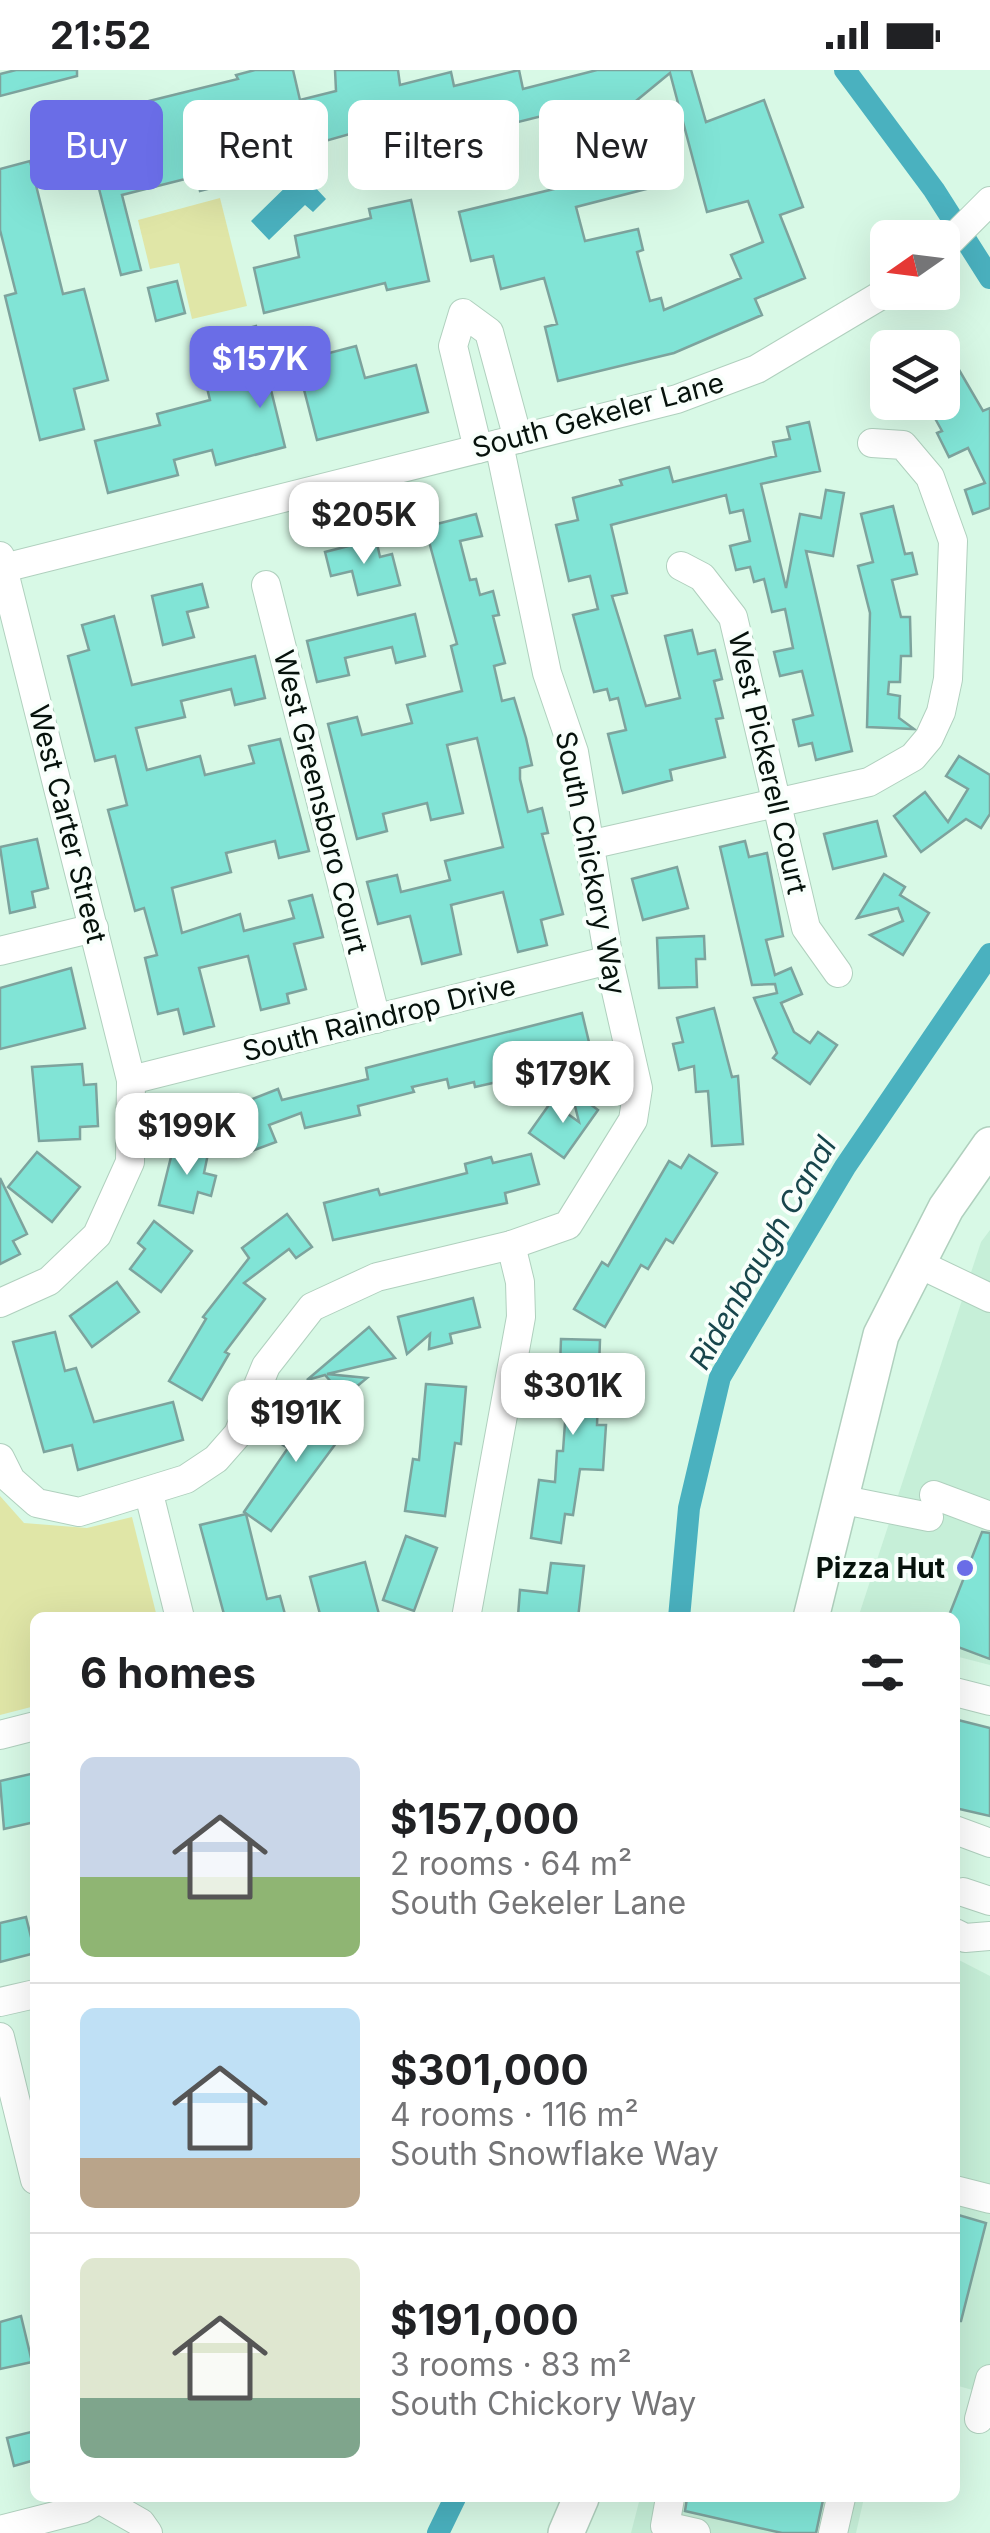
<!DOCTYPE html>
<html lang="en">
<head>
<meta charset="utf-8">
<style>
	body { margin:0; font-family:Inter,sans-serif; background:#f2f2f2; color:#202124; height:100vh; display:flex; flex-direction:column; font-size:38px; white-space:nowrap }
	* { box-sizing:border-box; margin:0 }
	p { font-size:32px; color:#757577 }
	.icon { flex:none; width:55px; height:55px; fill:none; stroke:currentColor; stroke-width:2; stroke-linecap:round; stroke-linejoin:round }
	.map { position:relative; flex:1; overflow:hidden }
	.panel { position:absolute; left:30px; top:1542px; width:930px; height:890px; display:flex; flex-direction:column; background:#fff; border-radius:15px; box-shadow:0 10px 40px #0002 }
	.panel>* { flex:none }
	.top-card { position:absolute; left:30px; top:30px; width:930px; height:90px; display:flex; gap:20px }
	.needle { width:65px; rotate:256deg }
	.fabs { position:absolute; left:870px; top:150px; display:grid; gap:20px }
	.fabs a { display:grid; place-items:center; width:90px; height:90px; border-radius:15px; background:#fff; box-shadow:0 10px 40px #0002; font-size:50px }
	.price { position:absolute; translate:-50% -85px; padding:0 22px; border-radius:20px; background:#fff; color:#222; font-size:32px; line-height:65px; filter:drop-shadow(0 2px 5px #0008) }
	.price::after { content:''; position:absolute; left:50%; top:60px; width:30px; height:22px; margin-left:-15px; background:inherit; clip-path:polygon(0 0,100% 0,50% 100%) }
	.price.active { background:#6a6de7; color:#fff }
	ul { padding:0; list-style:none }
	li { display:flex; align-items:center; gap:30px; height:250px; padding:0 50px }
	li+li { border-top:2px solid #e0e0e0 }
	li span { display:grid; place-items:center; flex:none; width:280px; height:200px; border-radius:15px; color:#555 }
	li>.icon { margin-inline-start:auto }
	span .icon { width:120px; height:120px; fill:#fffc; stroke-width:1 }
	li b { font-size:42px }
	h2 { display:flex; justify-content:space-between; align-items:center; height:120px; padding:0 50px; font-size:42px }
	.chip { padding:0 35px; border-radius:15px; background:#fff; box-shadow:0 10px 40px #0002; font-size:35px; line-height:90px }
	.chip.active { background:#6a6de7; color:#fff }
	.status { display:flex; justify-content:space-between; align-items:center; height:70px; padding:0 50px; background:#fff; direction:ltr }
	.status svg { height:28px; fill:currentColor }
	.map>svg:first-child { display:block }
	.built { fill:#c6efd8 }
	.green { fill:#e0e6a7 }
	.water { fill:#4ab1bf }
	.lines { fill:none; stroke-linecap:round; stroke-linejoin:round }
	.canal { stroke:#4ab1bf; stroke-width:22 }
	.building { fill:#81e4d6; stroke:#7da39d; stroke-width:2.5; fill-rule:evenodd }
	.minor-casing { stroke:#b0d0be; stroke-width:30 }
	.major-casing { stroke:#b0d0be; stroke-width:38 }
	.minor { stroke:#fff; stroke-width:28 }
	.major { stroke:#fff; stroke-width:35 }
	.poi-dot { fill:#6a6de7; stroke:#f8fffb; stroke-width:4 }
	.labels { text-anchor:middle; stroke-width:8; stroke-linejoin:round; paint-order:stroke }
	.street-label { font-size:28px; fill:#06120c; stroke:#f8fffb }
	.poi-label { font-size:28px; font-weight:bold; fill:#06120c; stroke:#f8fffb; text-anchor:end }
	.water-label { font-size:30px; font-style:italic; fill:#18464c; stroke:#f8fffb }
</style>
</head>
<body>
<div class="status"><b>21:52</b><svg viewBox="0 0 49 12"><path d="M0 12V9h3v3zM5 12V6h3v6zM10 12V3h3v9zM15 12V0h3v12zM26 1h20v11H26zM47 4h2v5h-2z"/></svg></div>
<div class="map">
<svg width="990" height="2463" viewBox="0 0 990 2463">
	<rect width="100%" height="100%" fill="#d8f9e6"/>
	<!-- built -->
	<g class="built">
		<path d="M 990,1160 L 990,1595 L 955,1586 L 955,1548 L 858,1548 L 981,1172 Z"/>
		<path d="M 955,1888 L 990,1906 L 990,2325 L 955,2315 Z"/>
		<path d="M 640,2428 L 864,2428 L 856,2463 L 631,2463 Z"/>
	</g>
	<!-- green -->
	<g class="green">
		<path d="M 220,128 L 247,236 L 192,249 L 179,193 L 150,199 L 138,150 Z"/>
		<path d="M 0,1426 L 24,1453 L 87,1458 L 132,1447 L 157,1547 L 35,1548 L 35,1636 L 0,1645 Z"/>
	</g>
	<!-- water -->
	<path class="water" d="M 301,102 L 326,129 L 313,142 L 305,135 L 269,170 L 251,151 Z"/>
	<g class="lines">
		<!-- canal -->
		<g class="canal">
			<path d="M 845,0 L 934,120 L 990,208"/>
			<path d="M 679,1548 L 689,1438 L 720,1307 L 845,1097 L 990,884"/>
			<path d="M 438,2463 L 455,2428"/>
		</g>
	</g>
	<!-- building -->
	<g class="building">
		<path d="M 16,0 L 77,0 L 77,6 L 0,26 L 0,4 Z"/>
		<path d="M 255,0 L 293,0 L 300,30 L 336,21 L 335,0 L 398,0 L 400,15 L 451,2 L 454,16 L 519,0 L 523,19 L 597,0 L 691,0 L 706,52 L 764,30 L 803,137 L 780,145 L 805,208 L 755,229 L 762,245 L 674,283 L 558,311 L 545,257 L 557,254 L 544,208 L 501,219 L 493,186 L 471,191 L 459,142 L 591,110 L 583,78 L 568,82 L 558,42 L 462,66 L 458,51 L 403,65 L 399,50 L 265,88 L 269,103 L 200,121 L 197,106 L 122,125 L 141,200 L 121,205 L 95,103 L 136,92 L 125,37 L 238,9 L 236,5 ZM 670,3 L 707,142 L 748,131 L 763,172 L 731,185 L 741,208 L 664,240 L 661,228 L 650,231 L 637,182 L 643,180 L 638,159 L 585,171 L 576,137 L 646,119 L 625,40 Z"/>
		<path d="M 30,91 L 63,224 L 84,219 L 108,310 L 74,319 L 84,359 L 40,370 L 5,226 L 16,223 L 0,160 L 0,99 Z"/>
		<path d="M 411,130 L 429,211 L 387,220 L 385,213 L 264,243 L 254,198 L 299,187 L 295,166 L 371,148 L 369,139 Z"/>
		<path d="M 177,211 L 185,243 L 156,251 L 148,218 Z"/>
		<path d="M 256,256 L 268,299 L 356,276 L 365,308 L 416,295 L 428,342 L 317,370 L 302,312 L 271,320 L 285,377 L 216,395 L 212,380 L 174,390 L 178,405 L 108,423 L 95,371 L 160,355 L 157,344 L 210,330 L 206,314 L 227,309 L 216,267 Z"/>
		<path d="M 955,293 L 983,341 L 990,338 L 990,438 L 973,444 L 965,420 L 985,413 L 968,378 L 949,387 L 937,363 L 942,361 L 926,332 L 942,332 L 942,300 Z"/>
		<path d="M 809,352 L 820,401 L 761,414 L 786,518 L 800,444 L 821,448 L 826,420 L 844,423 L 833,486 L 806,481 L 852,681 L 816,690 L 812,673 L 799,676 L 793,650 L 813,645 L 802,601 L 780,606 L 774,582 L 793,578 L 785,539 L 772,542 L 764,509 L 754,512 L 750,497 L 736,500 L 730,476 L 750,471 L 743,440 L 730,443 L 726,425 L 611,455 L 627,523 L 612,526 L 646,636 L 680,628 L 665,566 L 692,560 L 698,584 L 715,580 L 722,609 L 714,611 L 723,648 L 716,649 L 725,687 L 670,700 L 672,710 L 623,723 L 608,664 L 626,660 L 618,628 L 610,630 L 607,619 L 594,622 L 573,545 L 598,539 L 590,506 L 569,511 L 556,455 L 578,450 L 573,428 L 622,415 L 620,410 L 669,397 L 673,412 L 776,386 L 773,372 L 790,369 L 787,357 Z"/>
		<path d="M 893,436 L 905,484 L 912,483 L 917,504 L 892,510 L 901,547 L 910,547 L 911,586 L 901,586 L 900,612 L 889,612 L 888,624 L 900,626 L 899,648 L 914,659 L 867,657 L 870,543 L 858,496 L 873,492 L 861,444 Z"/>
		<path d="M 476,444 L 482,466 L 460,471 L 470,510 L 476,509 L 480,525 L 493,521 L 499,545 L 493,546 L 505,593 L 494,596 L 502,631 L 514,628 L 526,668 L 532,695 L 520,698 L 520,709 L 528,742 L 542,738 L 548,763 L 542,764 L 563,844 L 541,850 L 547,875 L 518,882 L 503,822 L 451,835 L 461,884 L 422,894 L 410,846 L 378,854 L 367,812 L 397,805 L 401,822 L 450,810 L 445,791 L 503,777 L 477,668 L 447,675 L 463,743 L 431,750 L 427,733 L 383,744 L 387,761 L 357,769 L 328,654 L 357,647 L 362,665 L 412,653 L 407,635 L 462,621 L 451,576 L 457,574 L 425,457 Z"/>
		<path d="M 376,469 L 380,487 L 392,484 L 400,515 L 358,525 L 352,501 L 331,506 L 325,482 Z"/>
		<path d="M 202,514 L 208,537 L 187,542 L 194,567 L 163,575 L 152,526 Z"/>
		<path d="M 415,544 L 425,586 L 396,593 L 392,577 L 345,588 L 349,605 L 317,612 L 307,571 Z"/>
		<path d="M 114,546 L 132,615 L 255,586 L 265,628 L 235,635 L 231,619 L 181,631 L 185,647 L 136,658 L 147,700 L 200,686 L 205,705 L 254,693 L 249,676 L 280,669 L 309,781 L 279,788 L 275,771 L 226,783 L 231,802 L 172,818 L 182,863 L 240,844 L 244,861 L 294,848 L 289,831 L 312,825 L 323,867 L 294,874 L 306,919 L 287,924 L 289,933 L 261,940 L 248,886 L 199,898 L 214,956 L 184,964 L 178,939 L 158,944 L 145,888 L 157,885 L 144,838 L 135,841 L 108,740 L 127,735 L 115,686 L 95,691 L 68,586 L 89,580 L 82,555 Z"/>
		<path d="M 959,686 L 990,705 L 990,744 L 981,758 L 966,749 L 921,782 L 894,746 L 925,722 L 948,752 L 968,719 L 946,706 Z"/>
		<path d="M 877,751 L 886,786 L 833,799 L 824,764 Z"/>
		<path d="M 37,769 L 48,818 L 32,822 L 35,837 L 10,843 L 0,777 Z"/>
		<path d="M 745,771 L 749,787 L 767,783 L 783,866 L 766,870 L 775,905 L 791,898 L 802,924 L 781,933 L 794,962 L 810,973 L 818,962 L 837,975 L 810,1014 L 773,988 L 777,983 L 754,928 L 777,923 L 775,914 L 752,915 L 720,777 Z"/>
		<path d="M 677,797 L 688,838 L 643,850 L 632,809 Z"/>
		<path d="M 884,804 L 905,817 L 900,825 L 929,843 L 903,885 L 870,865 L 903,851 L 898,838 L 857,848 Z"/>
		<path d="M 704,866 L 705,889 L 696,889 L 697,917 L 659,918 L 657,868 Z"/>
		<path d="M 71,898 L 85,958 L 0,979 L 0,918 Z"/>
		<path d="M 714,938 L 732,1007 L 738,1006 L 743,1074 L 712,1076 L 708,1021 L 696,1022 L 694,996 L 679,1000 L 673,974 L 683,972 L 677,948 Z"/>
		<path d="M 582,943 L 594,993 L 566,1000 L 561,980 L 502,995 L 506,1010 L 475,1017 L 474,1012 L 449,1018 L 447,1009 L 412,1017 L 414,1022 L 358,1036 L 360,1045 L 305,1058 L 301,1043 L 269,1055 L 276,1072 L 238,1086 L 222,1041 L 278,1019 L 282,1030 L 368,1009 L 366,998 Z"/>
		<path d="M 82,994 L 84,1015 L 96,1014 L 98,1056 L 80,1057 L 80,1069 L 39,1071 L 32,997 Z"/>
		<path d="M 571,1020 L 598,1040 L 564,1088 L 529,1063 L 551,1032 L 579,1052 Z"/>
		<path d="M 175,1071 L 209,1079 L 204,1103 L 216,1106 L 211,1126 L 198,1122 L 193,1143 L 159,1135 Z"/>
		<path d="M 37,1082 L 80,1117 L 52,1152 L 8,1117 Z"/>
		<path d="M 531,1084 L 539,1114 L 505,1123 L 507,1133 L 333,1170 L 324,1133 L 378,1119 L 380,1125 L 467,1103 L 465,1094 L 491,1087 L 493,1093 Z"/>
		<path d="M 689,1085 L 717,1103 L 673,1173 L 666,1169 L 648,1199 L 641,1195 L 605,1257 L 574,1239 L 602,1192 L 608,1196 L 669,1091 L 681,1098 Z"/>
		<path d="M 0,1108 L 27,1164 L 13,1171 L 20,1184 L 0,1194 Z"/>
		<path d="M 287,1144 L 312,1177 L 296,1188 L 289,1179 L 244,1213 L 265,1229 L 225,1282 L 229,1284 L 202,1330 L 169,1311 L 206,1249 L 203,1247 L 249,1188 L 242,1178 Z"/>
		<path d="M 154,1151 L 192,1181 L 161,1222 L 130,1199 L 145,1179 L 138,1173 Z"/>
		<path d="M 117,1212 L 139,1242 L 92,1277 L 70,1246 Z"/>
		<path d="M 473,1228 L 480,1257 L 450,1264 L 452,1273 L 429,1279 L 430,1264 L 407,1284 L 398,1247 Z"/>
		<path d="M 369,1257 L 395,1288 L 327,1304 L 367,1308 L 344,1327 L 325,1305 L 307,1310 Z"/>
		<path d="M 55,1262 L 65,1301 L 76,1298 L 94,1352 L 173,1332 L 183,1370 L 78,1400 L 72,1375 L 44,1382 L 13,1272 Z"/>
		<path d="M 561,1269 L 600,1270 L 597,1355 L 606,1355 L 603,1400 L 580,1399 L 573,1445 L 565,1444 L 561,1473 L 531,1468 L 539,1410 L 555,1412 L 557,1381 L 563,1381 L 567,1324 L 559,1324 Z"/>
		<path d="M 426,1314 L 466,1317 L 461,1374 L 455,1373 L 445,1446 L 405,1441 L 413,1389 L 419,1390 Z"/>
		<path d="M 312,1332 L 348,1357 L 271,1461 L 244,1442 L 288,1378 L 283,1375 Z"/>
		<path d="M 246,1444 L 267,1529 L 280,1526 L 286,1548 L 225,1548 L 200,1455 Z"/>
		<path d="M 982,1462 L 990,1463 L 990,1589 L 955,1576 L 955,1548 L 948,1548 Z"/>
		<path d="M 406,1466 L 437,1478 L 414,1541 L 383,1530 Z"/>
		<path d="M 365,1492 L 380,1548 L 321,1548 L 310,1507 Z"/>
		<path d="M 551,1493 L 584,1496 L 578,1548 L 518,1546 L 520,1520 L 547,1523 Z"/>
		<path d="M 958,1650 L 990,1658 L 990,1746 L 955,1738 Z"/>
		<path d="M 35,1703 L 35,1752 L 4,1759 L 0,1711 Z"/>
		<path d="M 26,1847 L 35,1883 L 0,1892 L 0,1853 Z"/>
		<path d="M 955,2144 L 986,2153 L 961,2251 L 955,2251 Z"/>
		<path d="M 21,2246 L 32,2292 L 0,2299 L 0,2252 Z"/>
		<path d="M 35,2361 L 35,2390 L 14,2396 L 7,2368 Z"/>
		<path d="M 687,2428 L 811,2428 L 823,2430 L 816,2463 L 782,2463 L 685,2441 Z"/>
	</g>
	<g class="lines">
		<defs>
			<g id="minor">
				<path d="M 942,179 L 990,131"/>
				<path d="M 478,379 L 453,276 L 463,243 L 489,262 L 518,369"/>
				<path d="M 0,486 L 131,1010"/>
				<path d="M 681,496 L 702,507 L 733,547 L 806,858 L 838,903"/>
				<path d="M 0,499 L 677,329 L 757,299 L 888,221"/>
				<path d="M 266,515 L 376,949"/>
				<path d="M 589,775 L 869,712 L 913,687 L 929,668 L 941,642 L 948,609 L 953,471 L 930,407 L 903,375 L 872,373"/>
				<path d="M 0,881 L 94,858"/>
				<path d="M 917,1193 L 990,1228"/>
				<path d="M 0,1233 L 49,1211 L 97,1165 L 130,1092 L 131,1010 L 609,890"/>
				<path d="M 0,1388 L 11,1410 L 37,1433 L 79,1442 L 186,1409 L 216,1389 L 238,1364 L 266,1296 L 312,1237 L 377,1207 L 511,1175 L 568,1155 L 633,1050 L 638,1018 L 609,890 L 574,682 L 547,603 L 499,374"/>
				<path d="M 149,1424 L 180,1548"/>
				<path d="M 934,1425 L 990,1446"/>
				<path d="M 839,1429 L 929,1447"/>
				<path d="M 466,1548 L 521,1247 L 520,1212 L 511,1175"/>
				<path d="M 955,1622 L 990,1631"/>
				<path d="M 0,1665 L 35,1656"/>
				<path d="M 955,1760 L 990,1773"/>
				<path d="M 963,1822 L 990,1831"/>
				<path d="M 955,1863 L 965,1868 L 990,1866"/>
				<path d="M 0,1932 L 35,1924"/>
				<path d="M 0,1967 L 35,2110"/>
				<path d="M 955,2120 L 990,2129"/>
				<path d="M 979,2349 L 990,2309"/>
				<path d="M 670,2428 L 665,2456 L 696,2463"/>
				<path d="M 99,2429 L 141,2453 L 148,2463"/>
				<path d="M 0,2460 L 82,2439 L 99,2429"/>
				<path d="M 833,2463 L 841,2428"/>
			</g>
			<g id="major">
				<path d="M 811,1548 L 881,1265 L 946,1138 L 990,1075"/>
				<path d="M 566,2463 L 581,2428"/>
			</g>
		</defs>
		<!-- minor casing -->
		<use href="#minor" class="minor-casing"/>
		<!-- major casing -->
		<use href="#major" class="major-casing"/>
		<!-- minor -->
		<use href="#minor" class="minor"/>
		<!-- major -->
		<use href="#major" class="major"/>
	</g>
	<!-- markers -->
	<circle class="poi-dot" cx="965" cy="1498" r="10"/>
	<g class="labels">
		<!-- street labels -->
		<g class="street-label">
			<text transform="translate(598 345) rotate(-15)" y="10">South Gekeler Lane</text>
			<text transform="translate(768 693) rotate(77)" y="10">West Pickerell Court</text>
			<text transform="translate(321 732) rotate(76)" y="10">West Greensboro Court</text>
			<text transform="translate(68 754) rotate(76)" y="10">West Carter Street</text>
			<text transform="translate(591 793) rotate(79)" y="10">South Chickory Way</text>
			<text transform="translate(379 948) rotate(-14)" y="10">South Raindrop Drive</text>
		</g>
		<!-- poi labels -->
		<g class="poi-label">
			<text x="945" y="1508">Pizza Hut</text>
		</g>
		<!-- water labels -->
		<g class="water-label">
			<text transform="translate(763 1183) rotate(-60)" y="10">Ridenbaugh Canal</text>
		</g>
	</g>
</svg>
<div class="fabs">
<a><svg class="needle" viewBox="-14 -14 28 28"><path d="M0-13l5 13h-10z" fill="#e53935"/><path d="M0 13l5-13h-10z" fill="#757577"/></svg></a>
<a><svg class="icon" aria-label="layers" viewBox="0 0 24 24"><path d="M12 4l9 5-9 5-9-5zM3 14l9 5 9-5"/></svg></a>
</div>
<b class="price active" style="left:260px;top:341px">$157K</b>
<b class="price" style="left:364px;top:497px">$205K</b>
<b class="price" style="left:563px;top:1056px">$179K</b>
<b class="price" style="left:187px;top:1108px">$199K</b>
<b class="price" style="left:573px;top:1368px">$301K</b>
<b class="price" style="left:296px;top:1395px">$191K</b>
<div class="top-card">
<a class="chip active">Buy</a>
<a class="chip">Rent</a>
<a class="chip">Filters</a>
<a class="chip">New</a>
</div>
<section class="panel">
<h2>6 homes<svg class="icon" aria-label="filters" viewBox="0 0 24 24"><path d="M4 7h16M4 17h16"/><circle cx="9" cy="7" r="2"/><circle cx="15" cy="17" r="2"/></svg></h2>
<ul>
<li><span style="background:linear-gradient(#c9d6e8 60%,#8fb573 0)"><svg class="icon" aria-label="home" viewBox="0 0 24 24"><path d="M3 11l9-7 9 7M6 9v11h12V9"/></svg></span><div><b>$157,000</b><p>2 rooms · 64 m²</p><p>South Gekeler Lane</p></div></li>
<li><span style="background:linear-gradient(#bfe0f5 75%,#b9a48a 0)"><svg class="icon" aria-label="home" viewBox="0 0 24 24"><path d="M3 11l9-7 9 7M6 9v11h12V9"/></svg></span><div><b>$301,000</b><p>4 rooms · 116 m²</p><p>South Snowflake Way</p></div></li>
<li><span style="background:linear-gradient(#dfe7d0 70%,#7fa58c 0)"><svg class="icon" aria-label="home" viewBox="0 0 24 24"><path d="M3 11l9-7 9 7M6 9v11h12V9"/></svg></span><div><b>$191,000</b><p>3 rooms · 83 m²</p><p>South Chickory Way</p></div></li>
</ul>
</section>
</div>
</body>
</html>
